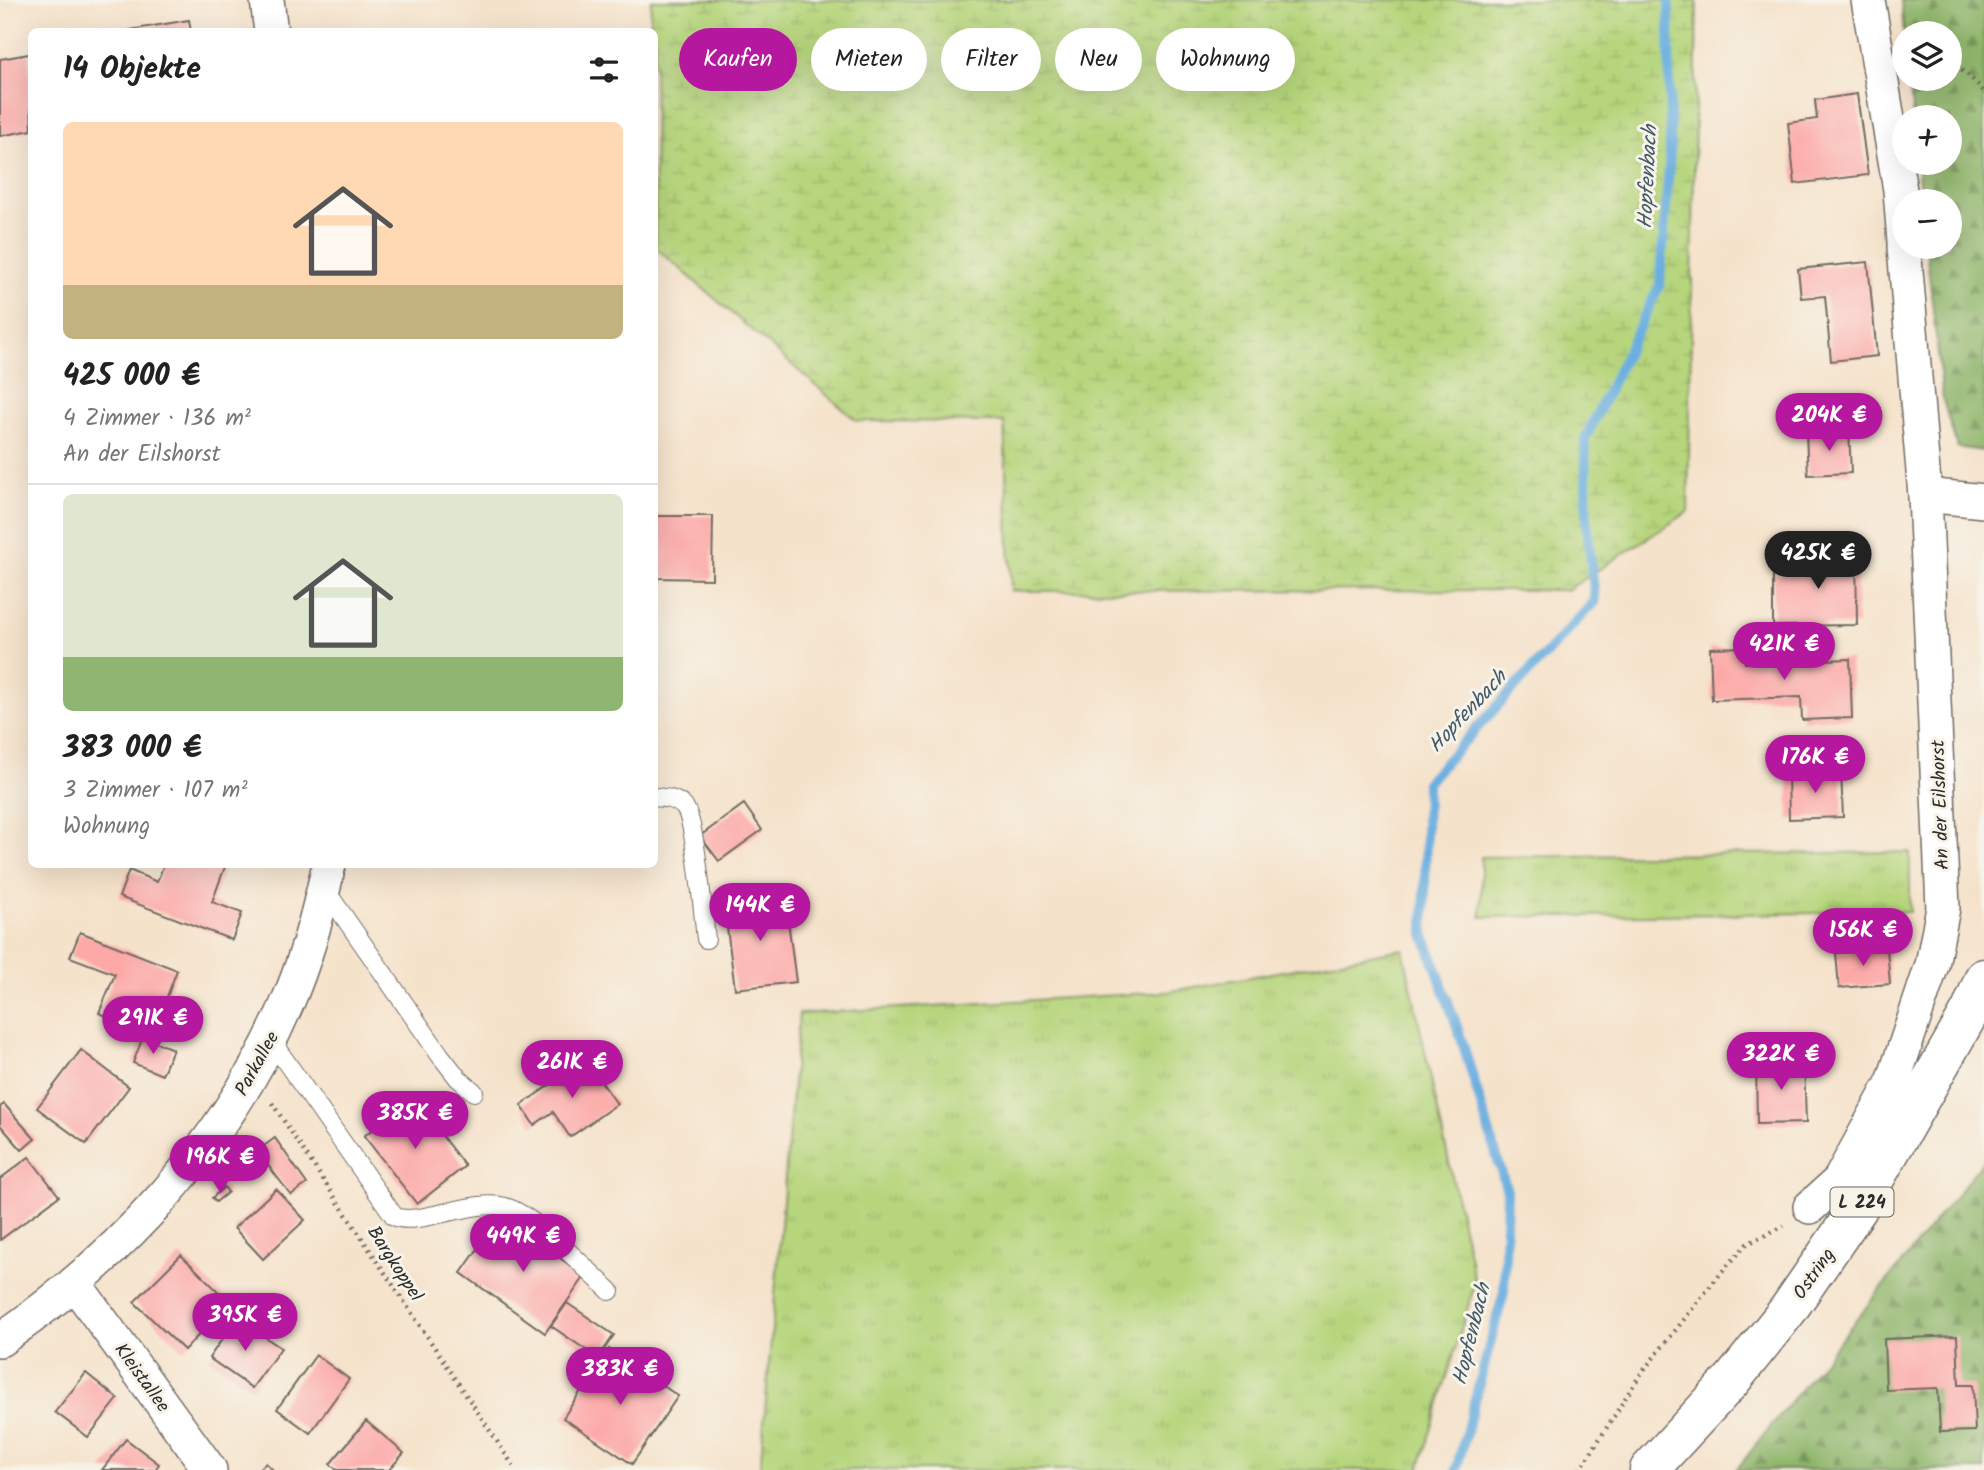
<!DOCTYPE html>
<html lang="de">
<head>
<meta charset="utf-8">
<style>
	body { margin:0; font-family:Kalam,sans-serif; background:#f6f6f6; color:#222; height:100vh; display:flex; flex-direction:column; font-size:26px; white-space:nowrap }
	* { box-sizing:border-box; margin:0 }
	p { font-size:23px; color:#767676 }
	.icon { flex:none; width:38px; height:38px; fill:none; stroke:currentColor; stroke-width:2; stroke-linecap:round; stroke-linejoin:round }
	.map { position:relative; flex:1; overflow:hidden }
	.side { position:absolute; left:28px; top:28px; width:630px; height:840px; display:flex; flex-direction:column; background:#fff; border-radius:10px; box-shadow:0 7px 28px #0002 }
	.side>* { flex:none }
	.hud { position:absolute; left:679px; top:28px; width:665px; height:63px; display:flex; gap:14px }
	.tools { position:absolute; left:1892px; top:21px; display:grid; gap:14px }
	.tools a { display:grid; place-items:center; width:70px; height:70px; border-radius:50%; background:#fff; box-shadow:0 7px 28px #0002; font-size:35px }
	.price { position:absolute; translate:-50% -60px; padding:0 16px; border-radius:24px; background:#b5179e; color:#fff; font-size:23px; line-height:46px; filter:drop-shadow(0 2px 4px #0008) }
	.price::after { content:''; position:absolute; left:50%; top:42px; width:21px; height:16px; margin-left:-10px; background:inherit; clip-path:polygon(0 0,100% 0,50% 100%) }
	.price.on { background:#222; color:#fff }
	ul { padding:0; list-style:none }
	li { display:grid; align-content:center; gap:14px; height:371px; padding:0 35px }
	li+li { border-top:2px solid #e0e0e0 }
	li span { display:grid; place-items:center; height:217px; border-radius:10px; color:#555 }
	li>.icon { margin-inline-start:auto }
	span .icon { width:126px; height:126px; fill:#fffc; stroke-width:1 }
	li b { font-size:30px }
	h2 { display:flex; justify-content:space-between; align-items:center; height:84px; padding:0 35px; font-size:30px }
	.chip { padding:0 24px; border-radius:32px; background:#fff; box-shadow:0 7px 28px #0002; font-size:24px; line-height:63px }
	.chip.on { background:#b5179e; color:#fff }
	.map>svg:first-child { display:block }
	.grass { fill:url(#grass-tufts); stroke:#708054; stroke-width:2 }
	.forest { fill:url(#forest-firs); stroke:#5e704c; stroke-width:2 }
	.wetland { fill:url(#wetland-marsh); stroke:#708054; stroke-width:2 }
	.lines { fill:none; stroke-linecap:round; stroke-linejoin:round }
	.stream { stroke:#6bafe0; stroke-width:10 }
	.building { fill:#fca9a8 }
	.lane-casing { stroke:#726b63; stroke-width:20 }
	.street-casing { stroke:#726b63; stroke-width:36 }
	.primary-casing { stroke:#726b63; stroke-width:41 }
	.path { stroke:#726b63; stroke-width:4.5; stroke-dasharray:2 5; stroke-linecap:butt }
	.lane { stroke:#fff; stroke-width:18 }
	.street { stroke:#fff; stroke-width:33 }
	.primary { stroke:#fff; stroke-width:38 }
	.labels { text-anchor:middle; stroke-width:6; stroke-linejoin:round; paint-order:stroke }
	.shield { fill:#f7f3e8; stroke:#686764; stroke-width:2 }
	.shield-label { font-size:18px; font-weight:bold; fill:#2b2b2b }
	.street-label { font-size:19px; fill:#2b2b2b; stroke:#f7f3e8 }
	.water-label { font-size:21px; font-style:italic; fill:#41596a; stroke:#f7f3e8 }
</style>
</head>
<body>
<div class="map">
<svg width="1984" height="1470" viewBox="0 0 1984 1470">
	<defs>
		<pattern id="grass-tufts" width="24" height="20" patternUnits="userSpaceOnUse" patternTransform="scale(1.75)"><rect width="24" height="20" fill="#b6d57c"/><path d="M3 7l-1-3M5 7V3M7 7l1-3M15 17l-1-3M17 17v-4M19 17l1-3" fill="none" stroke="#9db76b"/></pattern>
		<pattern id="forest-firs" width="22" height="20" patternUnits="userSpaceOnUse" patternTransform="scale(1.75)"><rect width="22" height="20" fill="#90b66c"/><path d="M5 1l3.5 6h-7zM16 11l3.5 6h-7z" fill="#769459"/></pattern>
		<pattern id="wetland-marsh" width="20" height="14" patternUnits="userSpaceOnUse" patternTransform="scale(1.75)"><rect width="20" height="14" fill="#b6d57c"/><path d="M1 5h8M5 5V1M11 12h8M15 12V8" fill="none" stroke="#9db76b"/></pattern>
	</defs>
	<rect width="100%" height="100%" fill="#f7f3e8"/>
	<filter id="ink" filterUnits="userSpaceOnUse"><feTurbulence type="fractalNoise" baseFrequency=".0143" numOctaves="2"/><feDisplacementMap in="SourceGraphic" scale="14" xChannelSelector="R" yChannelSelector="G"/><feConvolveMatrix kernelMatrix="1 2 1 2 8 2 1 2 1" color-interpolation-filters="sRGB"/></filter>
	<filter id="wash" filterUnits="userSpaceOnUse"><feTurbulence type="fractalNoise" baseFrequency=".00686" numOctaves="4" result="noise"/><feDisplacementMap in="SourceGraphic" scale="28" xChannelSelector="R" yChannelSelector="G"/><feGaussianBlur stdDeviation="1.57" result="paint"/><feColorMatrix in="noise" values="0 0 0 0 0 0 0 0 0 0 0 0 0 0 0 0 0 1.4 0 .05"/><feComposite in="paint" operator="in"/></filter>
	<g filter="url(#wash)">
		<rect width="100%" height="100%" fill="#f5e2ca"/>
		<!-- grass -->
		<g class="grass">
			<path d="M 1910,852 L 1910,912 L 1481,917 L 1481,857 Z"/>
			<path d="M 1403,949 L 1475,1283 L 1419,1470 L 760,1470 L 799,1014 L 1167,992 Z"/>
		</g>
		<!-- forest -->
		<g class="forest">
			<path d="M 1901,0 L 1984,0 L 1984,451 L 1957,447 L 1943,400 L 1926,247 L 1950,247 L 1950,201 L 1921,201 L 1917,163 L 1950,163 L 1950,117 L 1913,117 L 1909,79 L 1950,79 L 1950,33 L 1904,33 Z"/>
			<path d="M 1984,1160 L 1984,1470 L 1736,1470 Z"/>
		</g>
		<!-- wetland -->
		<path class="wetland" d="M 651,0 L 1697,0 L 1688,512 L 1567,590 L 1011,591 L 1004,422 L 857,421 L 655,247 L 654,32 L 650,31 Z"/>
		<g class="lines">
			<!-- stream -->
			<path class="stream" d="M 1456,1470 L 1504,1292 L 1507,1191 L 1462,1041 L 1424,934 L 1427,782 L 1595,601 L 1587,524 L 1585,439 L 1660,284 L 1670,153 L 1669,0"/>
		</g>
		<g id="blocks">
			<!-- building -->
			<g class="building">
				<path d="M 189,20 L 191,32 L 131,32 L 130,30 Z"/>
				<path d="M 29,54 L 32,130 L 0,136 L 0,59 Z"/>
				<path d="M 1857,94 L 1868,175 L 1795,184 L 1788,123 L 1817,119 L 1815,100 Z"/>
				<path d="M 1868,262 L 1877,356 L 1831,361 L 1825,296 L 1801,298 L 1798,269 Z"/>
				<path d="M 1849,430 L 1851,473 L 1808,475 L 1806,433 Z"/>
				<path d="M 654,516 L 713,516 L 712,579 L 654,578 Z"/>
				<path d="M 1801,550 L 1856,550 L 1857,625 L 1773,626 L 1773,575 L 1802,575 Z"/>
				<path d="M 1745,647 L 1745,663 L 1850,659 L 1852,718 L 1802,720 L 1801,697 L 1712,700 L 1710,648 Z"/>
				<path d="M 1841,771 L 1843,817 L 1789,819 L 1788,772 Z"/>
				<path d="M 744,804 L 762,830 L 719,861 L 700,836 Z"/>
				<path d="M 164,864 L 226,864 L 212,902 L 242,913 L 232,940 L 119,897 L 129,870 L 157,882 Z"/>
				<path d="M 785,897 L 796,982 L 735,989 L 724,905 Z"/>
				<path d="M 80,932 L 177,970 L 153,1034 L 99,1013 L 115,974 L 70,957 Z"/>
				<path d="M 1887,949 L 1890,984 L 1839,988 L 1836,953 Z"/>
				<path d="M 143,1037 L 173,1049 L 162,1075 L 133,1063 Z"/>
				<path d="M 81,1050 L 129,1087 L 86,1144 L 37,1108 Z"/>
				<path d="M 586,1060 L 617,1104 L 570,1137 L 553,1112 L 534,1125 L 521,1105 Z"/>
				<path d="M 1804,1060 L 1806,1123 L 1757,1124 L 1756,1061 Z"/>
				<path d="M 413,1098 L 465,1166 L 417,1204 L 364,1136 Z"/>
				<path d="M 4,1104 L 35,1139 L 22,1150 L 0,1125 L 0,1107 Z"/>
				<path d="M 275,1138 L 307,1184 L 291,1195 L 257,1151 Z"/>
				<path d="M 29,1157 L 59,1196 L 0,1240 L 0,1179 Z"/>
				<path d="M 224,1187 L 228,1192 L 216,1202 L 212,1198 Z"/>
				<path d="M 276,1189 L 305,1220 L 263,1259 L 234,1228 Z"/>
				<path d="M 501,1216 L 585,1276 L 545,1333 L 461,1273 Z"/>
				<path d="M 181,1255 L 230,1303 L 184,1350 L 134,1302 Z"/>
				<path d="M 567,1303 L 614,1335 L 598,1358 L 551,1326 Z"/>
				<path d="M 237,1318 L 281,1348 L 252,1388 L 209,1358 Z"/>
				<path d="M 1957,1336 L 1959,1385 L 1973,1385 L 1975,1431 L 1940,1432 L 1938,1388 L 1886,1390 L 1884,1339 Z"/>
				<path d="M 609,1349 L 678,1396 L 632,1464 L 563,1418 Z"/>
				<path d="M 316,1355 L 349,1379 L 310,1433 L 277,1409 Z"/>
				<path d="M 86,1373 L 118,1399 L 88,1437 L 55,1412 Z"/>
				<path d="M 366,1421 L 404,1453 L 389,1470 L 337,1470 L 330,1464 Z"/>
				<path d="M 126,1439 L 159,1464 L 155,1470 L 102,1470 Z"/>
				<path d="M 266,1463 L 273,1470 L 258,1470 Z"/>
			</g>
		</g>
	</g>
	<g filter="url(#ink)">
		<use href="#blocks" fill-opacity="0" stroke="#726b63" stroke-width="2"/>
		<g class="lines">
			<defs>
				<g id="lane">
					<path d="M 654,797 C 665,798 677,798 685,808 C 696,824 703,915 706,939"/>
					<path d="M 324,888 L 440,1055 L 458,1078 L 474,1092"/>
					<path d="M 270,1039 L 394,1216 C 415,1228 473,1198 505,1207 C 533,1214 587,1270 610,1291"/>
				</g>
				<g id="street">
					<path d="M 267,0 L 271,32"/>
					<path d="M 1868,0 L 1900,190 L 1904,242"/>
					<path d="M 1925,495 L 1984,501"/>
					<path d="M 1810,1207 L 1839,1181 L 1893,1082 L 1932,965 L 1943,908 L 1925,495 L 1904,247"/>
					<path d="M 75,1284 L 210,1470"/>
					<path d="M 0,1340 C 121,1256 227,1143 286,1006 C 306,961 319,912 329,864"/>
				</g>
				<path id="primary" d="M 1649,1470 L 1732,1380 L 1788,1310 L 1857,1210 L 1971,1010 L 1984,978"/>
			</defs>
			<!-- lane casing -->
			<use href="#lane" class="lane-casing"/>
			<!-- street casing -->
			<use href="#street" class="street-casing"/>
			<!-- primary casing -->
			<use href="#primary" class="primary-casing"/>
			<!-- path -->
			<g class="path">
				<path d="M 1950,62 L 1968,75 L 1984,91"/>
				<path d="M 272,1103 L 516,1470"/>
				<path d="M 1580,1470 L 1640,1375 L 1720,1274 L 1747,1244 L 1784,1226"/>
			</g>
			<!-- lane -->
			<use href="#lane" class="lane"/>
			<!-- street -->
			<use href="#street" class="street"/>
			<!-- primary -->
			<use href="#primary" class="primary"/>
		</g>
	</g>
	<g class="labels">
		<!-- shield labels -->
		<rect class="shield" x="1830.5" y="1187.5" width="63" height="29" rx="5"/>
		<g class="shield-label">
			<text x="1862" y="1208">L 224</text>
		</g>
		<!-- street labels -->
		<g class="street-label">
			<text transform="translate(1939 805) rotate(-92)" y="7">An der Eilshorst</text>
			<text transform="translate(256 1063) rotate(-61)" y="7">Parkallee</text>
			<text transform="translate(396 1263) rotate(57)" y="7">Bargkoppel</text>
			<text transform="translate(1813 1273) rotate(-55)" y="7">Ostring</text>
			<text transform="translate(143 1377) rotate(54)" y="7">Kleistallee</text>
		</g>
		<!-- water labels -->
		<g class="water-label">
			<text transform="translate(1647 177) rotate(-87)" y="7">Hopfenbach</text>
			<text transform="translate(1467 711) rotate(-47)" y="7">Hopfenbach</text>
			<text transform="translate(1471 1334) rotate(-76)" y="7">Hopfenbach</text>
		</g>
	</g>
</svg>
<div class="tools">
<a><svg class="icon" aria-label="layers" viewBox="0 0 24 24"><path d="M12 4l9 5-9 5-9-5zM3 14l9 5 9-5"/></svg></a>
<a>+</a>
<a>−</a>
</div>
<b class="price" style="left:1829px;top:453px">204K €</b>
<b class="price on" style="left:1818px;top:591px">425K €</b>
<b class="price" style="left:1784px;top:682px">421K €</b>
<b class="price" style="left:1815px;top:795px">176K €</b>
<b class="price" style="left:760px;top:943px">144K €</b>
<b class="price" style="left:1863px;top:968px">156K €</b>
<b class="price" style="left:153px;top:1056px">291K €</b>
<b class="price" style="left:1781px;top:1092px">322K €</b>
<b class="price" style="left:572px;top:1100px">261K €</b>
<b class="price" style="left:415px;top:1151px">385K €</b>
<b class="price" style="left:220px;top:1195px">196K €</b>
<b class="price" style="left:523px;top:1274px">449K €</b>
<b class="price" style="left:245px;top:1353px">395K €</b>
<b class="price" style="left:620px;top:1407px">383K €</b>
<div class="hud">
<a class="chip on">Kaufen</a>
<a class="chip">Mieten</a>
<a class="chip">Filter</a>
<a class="chip">Neu</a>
<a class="chip">Wohnung</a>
</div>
<section class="side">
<h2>14 Objekte<svg class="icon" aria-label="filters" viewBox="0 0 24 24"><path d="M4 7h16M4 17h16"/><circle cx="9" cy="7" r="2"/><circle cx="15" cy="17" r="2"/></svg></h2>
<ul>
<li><span style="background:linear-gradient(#ffd9b3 75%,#c2b280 0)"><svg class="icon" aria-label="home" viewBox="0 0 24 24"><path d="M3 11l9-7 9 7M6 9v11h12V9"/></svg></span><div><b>425 000 €</b><p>4 Zimmer · 136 m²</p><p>An der Eilshorst</p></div></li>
<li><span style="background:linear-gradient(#dfe7d0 75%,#8fb573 0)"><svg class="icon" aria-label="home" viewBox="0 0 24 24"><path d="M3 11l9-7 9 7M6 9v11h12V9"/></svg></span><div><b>383 000 €</b><p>3 Zimmer · 107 m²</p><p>Wohnung</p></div></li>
</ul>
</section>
</div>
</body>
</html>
